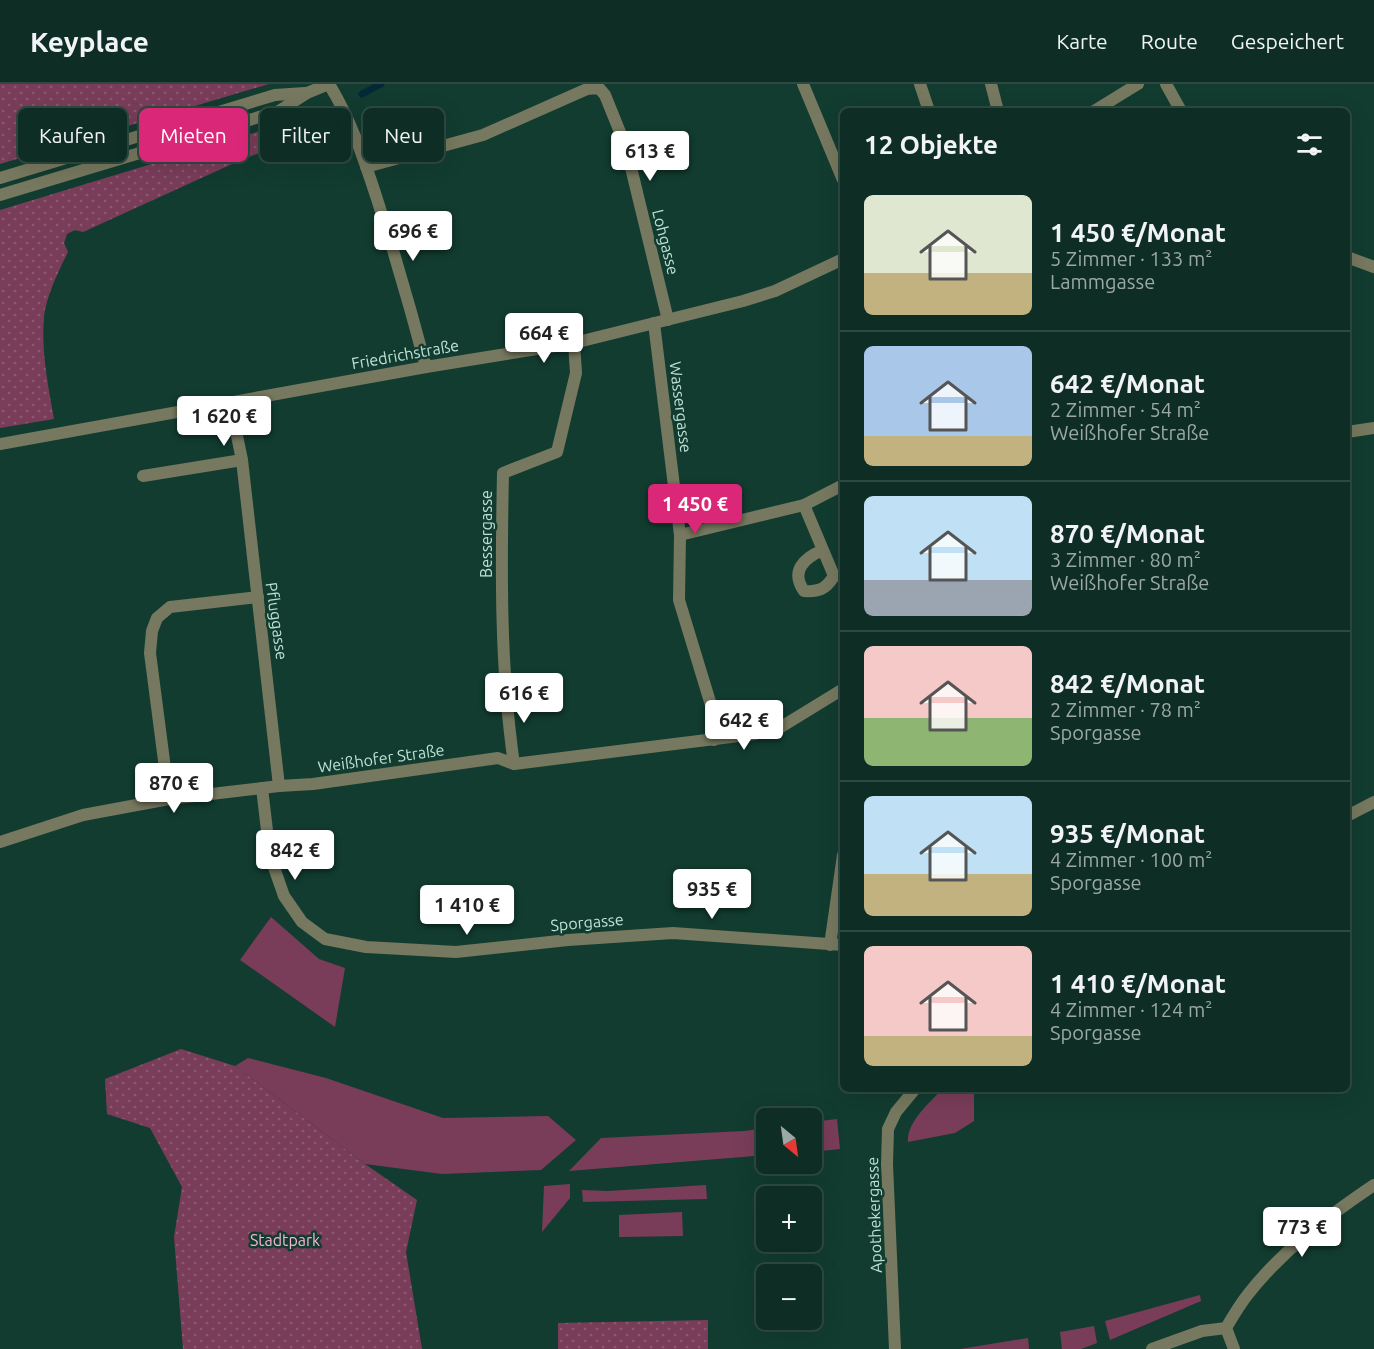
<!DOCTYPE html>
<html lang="de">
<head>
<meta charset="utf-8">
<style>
	body { margin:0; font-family:Ubuntu,sans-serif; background:#17352c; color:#f1f3f6; height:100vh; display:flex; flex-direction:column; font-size:22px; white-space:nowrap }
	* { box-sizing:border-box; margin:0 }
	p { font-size:20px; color:#9ba8a6 }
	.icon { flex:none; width:33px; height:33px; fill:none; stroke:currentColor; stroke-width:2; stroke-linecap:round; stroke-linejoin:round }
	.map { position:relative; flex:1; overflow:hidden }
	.drawer { position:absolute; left:840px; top:24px; width:510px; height:984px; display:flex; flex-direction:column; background:#0e2d24; border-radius:9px; box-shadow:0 6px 24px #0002,0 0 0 2px #2e4941 }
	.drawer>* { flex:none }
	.guide { position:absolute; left:18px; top:24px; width:570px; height:54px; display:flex; gap:12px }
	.needle { width:39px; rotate:151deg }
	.buttons { position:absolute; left:756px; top:1024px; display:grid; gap:12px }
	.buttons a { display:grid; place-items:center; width:66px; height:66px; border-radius:9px; background:#0e2d24; box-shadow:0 6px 24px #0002,0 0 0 2px #2e4941; font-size:30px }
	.price { position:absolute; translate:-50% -51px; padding:0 14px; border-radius:6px; background:#fff; color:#222; font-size:20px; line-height:39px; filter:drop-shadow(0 2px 3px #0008) }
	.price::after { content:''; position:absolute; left:50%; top:36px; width:18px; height:14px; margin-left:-9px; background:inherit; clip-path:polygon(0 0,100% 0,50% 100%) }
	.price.current { background:#db2777; color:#fff }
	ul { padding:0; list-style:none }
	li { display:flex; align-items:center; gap:18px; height:150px; padding:0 24px }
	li+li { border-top:2px solid #2e4941 }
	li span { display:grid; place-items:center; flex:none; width:168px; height:120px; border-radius:9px; color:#555 }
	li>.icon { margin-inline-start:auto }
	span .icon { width:72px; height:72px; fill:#fffc; stroke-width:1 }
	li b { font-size:26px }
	h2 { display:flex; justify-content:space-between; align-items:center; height:72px; padding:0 24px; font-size:26px }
	.tag { padding:0 21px; border-radius:9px; background:#0e2d24; box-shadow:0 6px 24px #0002,0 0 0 2px #2e4941; font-size:21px; line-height:54px }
	.tag.current { background:#db2777; color:#fff }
	header { display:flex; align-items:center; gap:36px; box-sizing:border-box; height:84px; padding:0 30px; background:#0e2d24; border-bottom:2px solid #2e4941 }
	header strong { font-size:28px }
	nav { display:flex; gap:33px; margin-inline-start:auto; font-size:21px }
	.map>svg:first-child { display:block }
	.green { fill:#793d5a }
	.park { fill:url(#park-dots) }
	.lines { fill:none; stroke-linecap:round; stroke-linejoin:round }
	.stream { stroke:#042837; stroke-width:7 }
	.minor { stroke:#76785f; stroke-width:12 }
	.labels { text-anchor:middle; stroke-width:5; stroke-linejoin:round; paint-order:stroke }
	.street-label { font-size:16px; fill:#bde1d4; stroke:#123c30 }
	.park-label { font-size:16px; fill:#fab3d2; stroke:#123c30 }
</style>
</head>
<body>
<header>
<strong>Keyplace</strong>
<nav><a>Karte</a><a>Route</a><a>Gespeichert</a></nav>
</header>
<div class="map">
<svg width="1374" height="1265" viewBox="0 0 1374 1265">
	<defs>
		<pattern id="park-dots" width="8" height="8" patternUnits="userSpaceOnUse" patternTransform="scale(1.5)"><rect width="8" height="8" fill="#793d5a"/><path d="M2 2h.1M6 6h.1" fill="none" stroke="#8a5971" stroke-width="1.8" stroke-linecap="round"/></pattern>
	</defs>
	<rect width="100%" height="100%" fill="#123c30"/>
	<!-- green -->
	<g class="green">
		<path d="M 271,833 L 319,875 L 345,884 L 335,943 L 240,876 Z"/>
		<path d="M 248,974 L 326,994 L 443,1034 L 548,1032 L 576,1056 L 541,1086 L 442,1090 L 365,1080 L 235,982 Z"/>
		<path d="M 942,1005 L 974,1005 L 974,1037 L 955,1049 L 908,1058 C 907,1037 929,1020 942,1005 Z"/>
		<path d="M 837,1035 L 840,1065 L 812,1068 L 812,1038 Z"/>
		<path d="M 766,1044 L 766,1071 L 569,1087 L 601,1054 L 744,1047 Z"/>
		<path d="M 570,1100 L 570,1114 L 542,1148 L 544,1102 Z"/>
		<path d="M 706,1101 L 707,1115 L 583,1118 L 582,1106 L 608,1107 Z"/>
		<path d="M 682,1128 L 683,1152 L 619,1153 L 619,1131 Z"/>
		<path d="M 1200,1211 L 1201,1217 L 1110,1256 L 1105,1237 Z"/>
		<path d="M 1094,1242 L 1097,1259 L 1081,1265 L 1062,1265 L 1060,1248 Z"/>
		<path d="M 1028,1254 L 1029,1265 L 960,1265 Z"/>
	</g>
	<!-- park -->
	<g class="park">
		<path d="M 0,0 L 269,0 L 0,80 Z"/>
		<path d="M 316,30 L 334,33 L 339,39 L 243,75 L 83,148 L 75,146 L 67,150 L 64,159 L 68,168 C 59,186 46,213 44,233 C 41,267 48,301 54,335 L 0,344 L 0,126 Z"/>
		<path d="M 181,965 L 235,982 L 365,1080 L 417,1116 L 406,1168 L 422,1265 L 183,1265 L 174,1153 L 182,1103 L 150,1044 L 107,1030 L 105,995 Z"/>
		<path d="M 708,1236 L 708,1265 L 558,1265 L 558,1239 Z"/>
	</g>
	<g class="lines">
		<!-- stream -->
		<path class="stream" d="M 362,10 L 381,0"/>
		<!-- minor -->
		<g class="minor">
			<path d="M 329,0 C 351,36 364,75 377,115 C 395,171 411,226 426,283"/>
			<path d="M 803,0 L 843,96"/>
			<path d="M 920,0 L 929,27"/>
			<path d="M 991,0 L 998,27"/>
			<path d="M 1166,0 L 1181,27"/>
			<path d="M 1094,27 L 1138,0"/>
			<path d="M 366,83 L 483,51 L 587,5 L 599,4 L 605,11 L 626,63 L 668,236"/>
			<path d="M 0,94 L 275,11 L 305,9"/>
			<path d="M 0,111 L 279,27 L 307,9 L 329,0"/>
			<path d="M 1347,173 L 1374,183"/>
			<path d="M 654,239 L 680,451 L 679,516 L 718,644 L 714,656"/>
			<path d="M 230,318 L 242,376 L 279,702"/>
			<path d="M 1347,348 L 1374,344"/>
			<path d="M 0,360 L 426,283 L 574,259 L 743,217 L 775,207 L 843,175"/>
			<path d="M 143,392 L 242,376"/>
			<path d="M 804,421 L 834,492 C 826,505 819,508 804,507 C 790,487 804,474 823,466"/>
			<path d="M 680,451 L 804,421 L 843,401"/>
			<path d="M 514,680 C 500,584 501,485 503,389 L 557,368 L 576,289 L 574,259"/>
			<path d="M 262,704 L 270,772 L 284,812 L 302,838 L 325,855 L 366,863 L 456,868 L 568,856 L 673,849 L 843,861"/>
			<path d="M 169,715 L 150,569 L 152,547 L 157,534 L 170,523 L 258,513"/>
			<path d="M 1347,732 L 1374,718"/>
			<path d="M 0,758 L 83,731 L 169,715 L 279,702 L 313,700 L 498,674 L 514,680 L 755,650 L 781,643 L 843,605"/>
			<path d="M 830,861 L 843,771"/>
			<path d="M 1226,1244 L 1234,1265"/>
			<path d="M 895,1265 L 887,1080 L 888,1045 L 896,1028 L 915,1005"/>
			<path d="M 1152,1265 L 1202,1247 L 1226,1244 C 1233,1232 1240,1220 1249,1209 C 1284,1165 1328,1132 1374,1101"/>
		</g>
	</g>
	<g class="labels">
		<!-- street labels -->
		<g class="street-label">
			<text transform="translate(666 158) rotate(76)" y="6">Lohgasse</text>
			<text transform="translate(405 270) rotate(-10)" y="6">Friedrichstraße</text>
			<text transform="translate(681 323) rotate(83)" y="6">Wassergasse</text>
			<text transform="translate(486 450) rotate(-90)" y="6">Bessergasse</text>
			<text transform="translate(277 537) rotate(82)" y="6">Pfluggasse</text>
			<text transform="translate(381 674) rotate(-8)" y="6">Weißhofer Straße</text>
			<text transform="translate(587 838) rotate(-5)" y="6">Sporgasse</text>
			<text transform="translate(874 1131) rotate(-92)" y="6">Apothekergasse</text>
		</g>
		<!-- park labels -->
		<g class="park-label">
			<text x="285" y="1162">Stadtpark</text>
		</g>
	</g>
</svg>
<div class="buttons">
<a><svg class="needle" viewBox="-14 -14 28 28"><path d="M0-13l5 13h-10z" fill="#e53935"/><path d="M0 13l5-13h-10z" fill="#9ba8a6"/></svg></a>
<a>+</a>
<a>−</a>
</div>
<b class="price" style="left:650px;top:98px">613 €</b>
<b class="price" style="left:413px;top:178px">696 €</b>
<b class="price" style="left:544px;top:280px">664 €</b>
<b class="price" style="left:224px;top:363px">1 620 €</b>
<b class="price current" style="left:695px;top:451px">1 450 €</b>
<b class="price" style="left:524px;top:640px">616 €</b>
<b class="price" style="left:744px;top:667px">642 €</b>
<b class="price" style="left:174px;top:730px">870 €</b>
<b class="price" style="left:295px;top:797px">842 €</b>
<b class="price" style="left:712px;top:836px">935 €</b>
<b class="price" style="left:467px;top:852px">1 410 €</b>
<b class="price" style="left:1302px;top:1174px">773 €</b>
<div class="guide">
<a class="tag">Kaufen</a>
<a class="tag current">Mieten</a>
<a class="tag">Filter</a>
<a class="tag">Neu</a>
</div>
<section class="drawer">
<h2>12 Objekte<svg class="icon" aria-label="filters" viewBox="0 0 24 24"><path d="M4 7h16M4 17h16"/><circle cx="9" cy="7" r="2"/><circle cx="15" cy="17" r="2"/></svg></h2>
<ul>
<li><span style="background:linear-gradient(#dfe7d0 65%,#c2b280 0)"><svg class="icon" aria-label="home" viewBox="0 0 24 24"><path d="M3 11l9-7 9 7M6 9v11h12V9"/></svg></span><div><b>1 450 €/Monat</b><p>5 Zimmer · 133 m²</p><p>Lammgasse</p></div></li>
<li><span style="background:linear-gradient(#a9c7e8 75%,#c2b280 0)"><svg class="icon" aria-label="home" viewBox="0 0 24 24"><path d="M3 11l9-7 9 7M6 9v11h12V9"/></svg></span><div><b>642 €/Monat</b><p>2 Zimmer · 54 m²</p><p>Weißhofer Straße</p></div></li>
<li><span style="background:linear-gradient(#bfe0f5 70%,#9aa5b1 0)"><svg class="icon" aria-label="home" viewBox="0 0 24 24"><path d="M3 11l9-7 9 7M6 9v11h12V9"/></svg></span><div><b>870 €/Monat</b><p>3 Zimmer · 80 m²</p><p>Weißhofer Straße</p></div></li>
<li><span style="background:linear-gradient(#f6c9c9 60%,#8fb573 0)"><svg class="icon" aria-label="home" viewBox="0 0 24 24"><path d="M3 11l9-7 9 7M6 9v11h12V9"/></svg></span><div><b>842 €/Monat</b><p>2 Zimmer · 78 m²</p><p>Sporgasse</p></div></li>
<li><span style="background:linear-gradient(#bfe0f5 65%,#c2b280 0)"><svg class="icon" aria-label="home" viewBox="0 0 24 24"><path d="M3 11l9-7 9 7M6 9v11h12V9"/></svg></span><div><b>935 €/Monat</b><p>4 Zimmer · 100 m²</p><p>Sporgasse</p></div></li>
<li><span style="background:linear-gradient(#f6c9c9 75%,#c2b280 0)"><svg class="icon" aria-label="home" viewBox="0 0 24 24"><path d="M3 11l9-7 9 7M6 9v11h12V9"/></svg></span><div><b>1 410 €/Monat</b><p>4 Zimmer · 124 m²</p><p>Sporgasse</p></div></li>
</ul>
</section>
</div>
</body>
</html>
